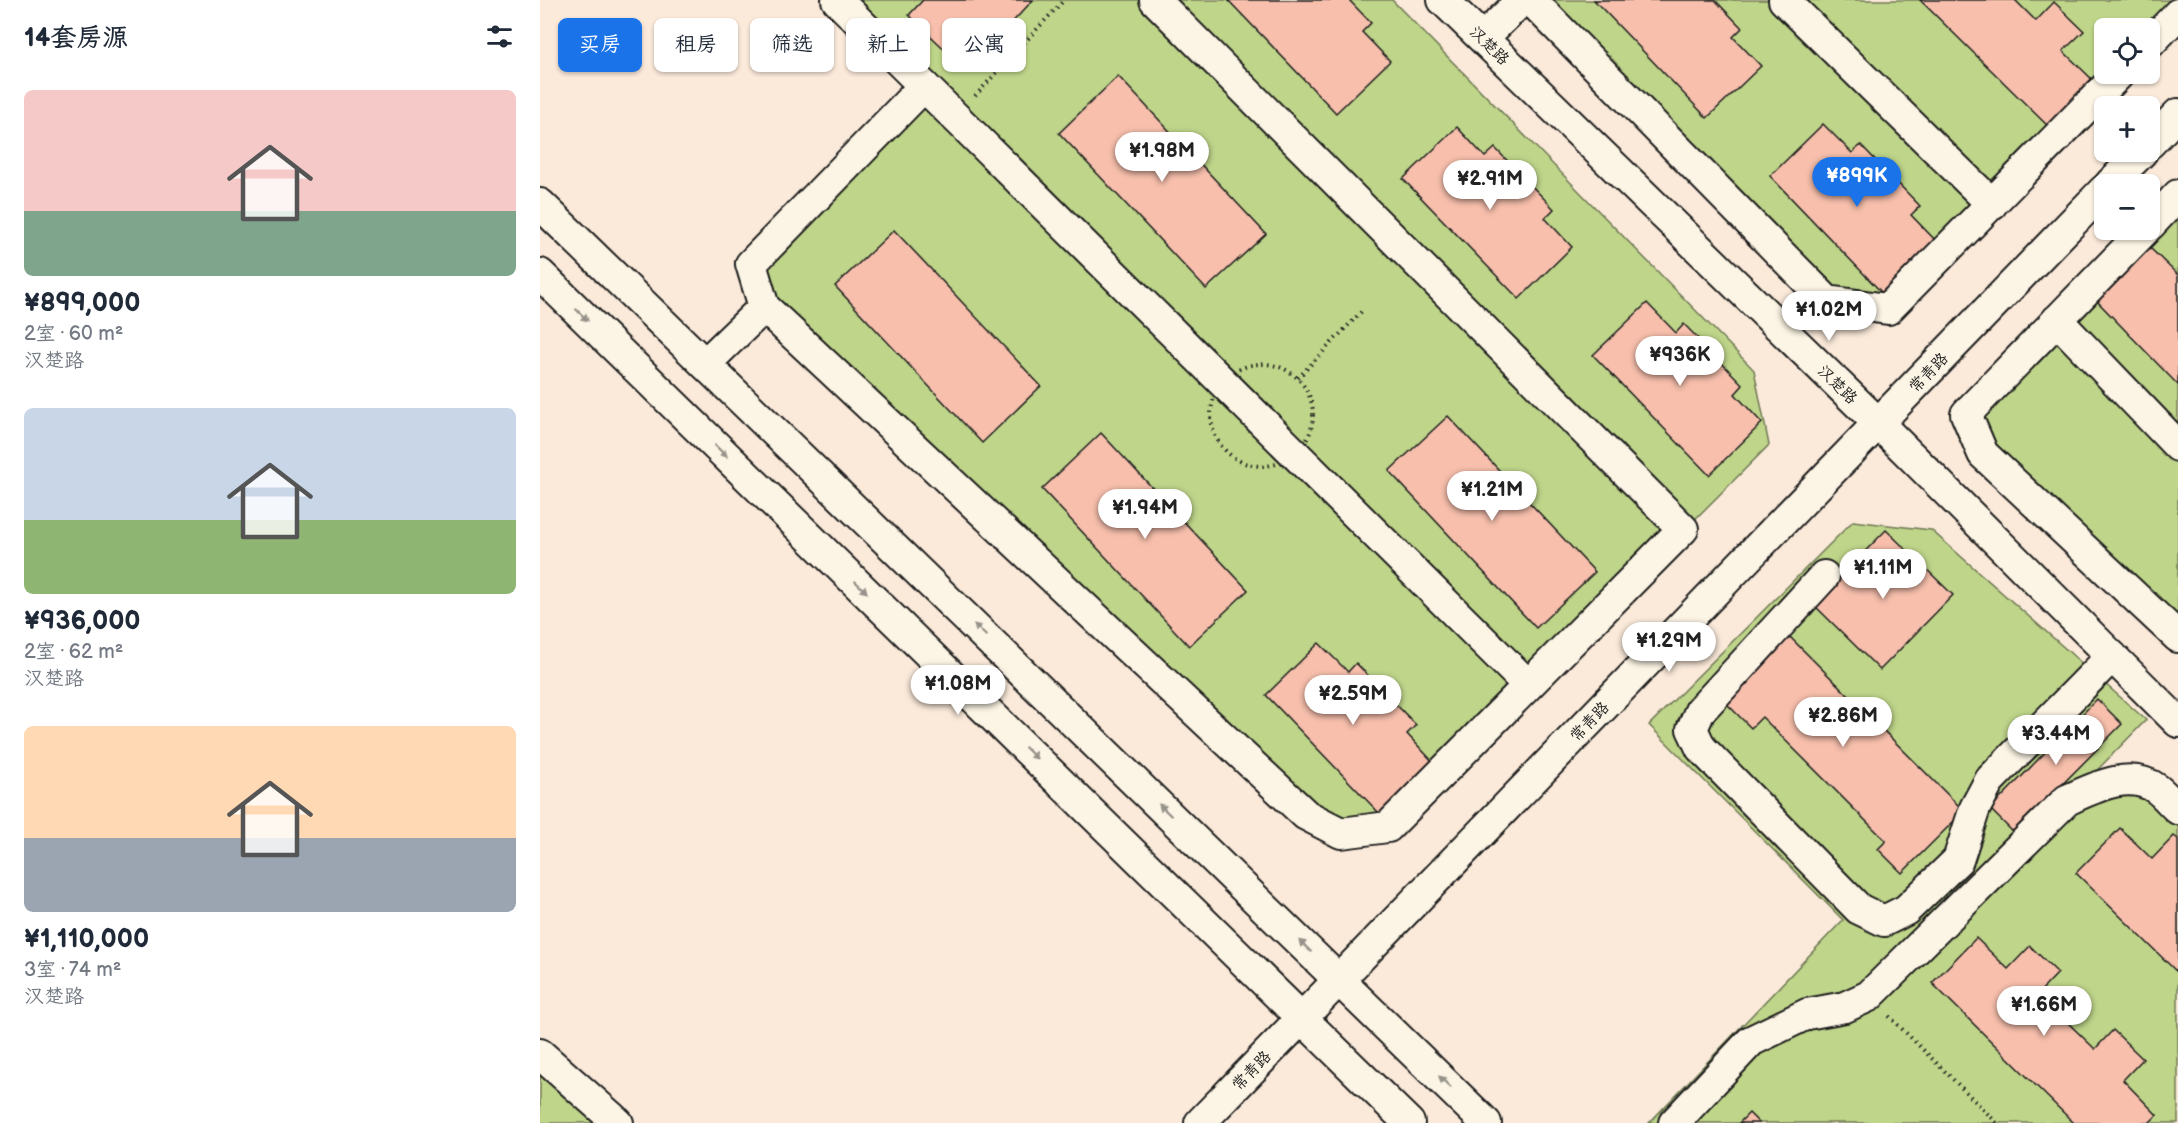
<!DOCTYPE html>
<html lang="zh">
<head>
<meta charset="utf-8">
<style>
	body { margin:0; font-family:"Balsamiq Sans","LXGW WenKai TC",sans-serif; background:#f6f6f7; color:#1f2937; height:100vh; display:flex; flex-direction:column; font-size:22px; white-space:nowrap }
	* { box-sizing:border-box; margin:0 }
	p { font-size:20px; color:#747a83 }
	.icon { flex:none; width:33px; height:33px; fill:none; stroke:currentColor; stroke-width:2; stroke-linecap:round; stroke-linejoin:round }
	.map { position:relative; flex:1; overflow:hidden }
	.side { display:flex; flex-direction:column; background:#fff; width:540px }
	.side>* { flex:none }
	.guide { position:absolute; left:18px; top:18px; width:570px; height:54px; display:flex; gap:12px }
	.fabs { position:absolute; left:1554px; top:18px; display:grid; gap:12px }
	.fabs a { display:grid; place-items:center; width:66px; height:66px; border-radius:9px; background:#fff; box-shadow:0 2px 4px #0004; font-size:30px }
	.price { position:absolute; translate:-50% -51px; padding:0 14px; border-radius:21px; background:#fff; color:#222; font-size:20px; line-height:39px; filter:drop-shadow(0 2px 3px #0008) }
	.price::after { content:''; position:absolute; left:50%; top:36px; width:18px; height:14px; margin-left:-9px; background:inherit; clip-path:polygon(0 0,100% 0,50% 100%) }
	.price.on { background:#1a73e8; color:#fff }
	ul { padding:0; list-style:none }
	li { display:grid; align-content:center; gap:12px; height:318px; padding:0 24px }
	li span { display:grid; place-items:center; height:186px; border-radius:9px; color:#555 }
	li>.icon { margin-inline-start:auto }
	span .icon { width:108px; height:108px; fill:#fffc; stroke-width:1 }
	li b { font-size:26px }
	h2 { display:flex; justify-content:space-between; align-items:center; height:72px; padding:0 24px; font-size:26px }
	.tag { padding:0 21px; border-radius:9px; background:#fff; box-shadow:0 2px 4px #0004; font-size:21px; line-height:54px }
	.tag.on { background:#1a73e8; color:#fff }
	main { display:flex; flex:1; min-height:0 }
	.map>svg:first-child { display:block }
	.green { fill:#bfd58a; stroke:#6e7853; stroke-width:1.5 }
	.building { fill:#f7bfac; stroke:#1c1c1c; stroke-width:1.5 }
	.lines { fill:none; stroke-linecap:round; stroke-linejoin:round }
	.minor-casing { stroke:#1c1c1c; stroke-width:34 }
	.path { stroke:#1c1c1c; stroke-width:4; stroke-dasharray:1.5 4.5; stroke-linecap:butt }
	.minor { stroke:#fcf5e5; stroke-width:30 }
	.oneway { fill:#97938b }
	.labels { text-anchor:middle; stroke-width:4.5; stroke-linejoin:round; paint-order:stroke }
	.street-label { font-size:16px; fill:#1c1c1c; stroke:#fcf5e5 }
</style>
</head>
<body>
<main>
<section class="side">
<h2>14套房源<svg class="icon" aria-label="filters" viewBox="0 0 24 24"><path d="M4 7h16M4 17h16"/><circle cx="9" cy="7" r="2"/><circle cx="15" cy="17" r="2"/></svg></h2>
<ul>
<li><span style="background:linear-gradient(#f6c9c9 65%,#7fa58c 0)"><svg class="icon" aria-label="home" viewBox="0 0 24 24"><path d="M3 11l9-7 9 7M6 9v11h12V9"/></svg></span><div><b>¥899,000</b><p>2室 · 60 m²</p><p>汉楚路</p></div></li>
<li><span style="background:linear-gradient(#c9d6e8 60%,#8fb573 0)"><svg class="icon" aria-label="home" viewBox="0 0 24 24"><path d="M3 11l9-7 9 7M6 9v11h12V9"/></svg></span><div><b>¥936,000</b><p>2室 · 62 m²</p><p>汉楚路</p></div></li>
<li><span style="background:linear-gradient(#ffd9b3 60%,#9aa5b1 0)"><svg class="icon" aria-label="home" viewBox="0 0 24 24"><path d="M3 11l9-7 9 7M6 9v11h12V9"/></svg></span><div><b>¥1,110,000</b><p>3室 · 74 m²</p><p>汉楚路</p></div></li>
</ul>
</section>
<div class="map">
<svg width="1638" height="1123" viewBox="0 0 1638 1123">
	<rect width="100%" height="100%" fill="#fbeada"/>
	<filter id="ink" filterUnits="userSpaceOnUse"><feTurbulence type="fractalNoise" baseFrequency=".0167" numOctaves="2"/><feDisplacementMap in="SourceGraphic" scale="12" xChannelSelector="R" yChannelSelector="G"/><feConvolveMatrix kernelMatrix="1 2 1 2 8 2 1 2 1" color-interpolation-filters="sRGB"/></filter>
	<g filter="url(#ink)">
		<!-- green -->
		<g class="green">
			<path d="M 297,0 L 852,0 L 1214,370 L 1229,445 L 848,827 L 801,833 L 224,307 L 211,264 L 384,86 Z"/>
			<path d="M 991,0 L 1638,0 L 1610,28 L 1564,28 L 1564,74 L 1348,309 L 1287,301 Z"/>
			<path d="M 1638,195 L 1638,637 L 1443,454 L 1426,414 Z"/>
			<path d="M 1313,521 L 1391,530 L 1606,720 L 1529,799 L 1566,782 L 1638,809 L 1638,1123 L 1109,1123 L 1303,920 L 1109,725 Z"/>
			<path d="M 0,1054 L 78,1123 L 0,1123 Z"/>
		</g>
		<!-- building -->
		<g class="building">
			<path d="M 383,0 L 493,0 L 427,71 L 369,15 Z"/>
			<path d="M 688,0 L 809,0 L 831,23 L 822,32 L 850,61 L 796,113 Z"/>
			<path d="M 1054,0 L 1175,0 L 1202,28 L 1193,37 L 1221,66 L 1167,118 Z"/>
			<path d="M 1380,0 L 1475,0 L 1496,21 L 1514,2 L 1544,31 L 1523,51 L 1559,86 L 1514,132 Z"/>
			<path d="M 578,76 L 726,234 L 666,289 L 519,133 Z"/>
			<path d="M 1283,124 L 1312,153 L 1321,145 L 1380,206 L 1371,215 L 1399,244 L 1345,296 L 1230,176 Z"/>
			<path d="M 917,127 L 945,157 L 955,148 L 1014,209 L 1005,218 L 1032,247 L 979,299 L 863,179 Z"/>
			<path d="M 354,230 L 501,386 L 442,443 L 295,286 Z"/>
			<path d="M 1609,247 L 1638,275 L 1638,385 L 1555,299 Z"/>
			<path d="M 1107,303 L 1136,333 L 1144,324 L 1203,385 L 1195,394 L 1222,423 L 1169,475 L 1053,355 Z"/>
			<path d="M 908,416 L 1055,572 L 996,628 L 849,471 Z"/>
			<path d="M 561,433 L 708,590 L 649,646 L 502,489 Z"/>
			<path d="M 1346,530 L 1413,595 L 1340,670 L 1273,604 Z"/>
			<path d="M 1242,629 L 1424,811 L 1362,873 L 1338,849 L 1346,841 L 1222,717 L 1211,728 L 1177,694 Z"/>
			<path d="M 779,643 L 808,672 L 816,663 L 876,725 L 867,734 L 894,763 L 841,815 L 726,695 Z"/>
			<path d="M 1557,699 L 1582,724 L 1474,833 L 1450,809 Z"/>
			<path d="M 1580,828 L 1612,859 L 1634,836 L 1638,839 L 1638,973 L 1536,873 Z"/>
			<path d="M 1436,938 L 1468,969 L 1490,946 L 1518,973 L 1498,994 L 1555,1049 L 1573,1030 L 1603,1059 L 1583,1080 L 1617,1115 L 1609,1123 L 1534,1123 L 1392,983 Z"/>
			<path d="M 1209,1113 L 1219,1123 L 1199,1123 Z"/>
		</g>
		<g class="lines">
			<defs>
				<g id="minor">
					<path d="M 297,0 L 384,86 L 211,264 L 224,307 L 766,815 L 801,833 L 848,827 L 1143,529 L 615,0"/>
					<path d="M 903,0 L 1338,423 L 1638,722"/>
					<path d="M 991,0 L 1287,301 L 1348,309 L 1579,74"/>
					<path d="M 1244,0 L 1452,204"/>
					<path d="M 943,38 L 982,0"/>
					<path d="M 1610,43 L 1638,14"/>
					<path d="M 384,86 L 988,685"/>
					<path d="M 1610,143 L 1638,114"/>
					<path d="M 1570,184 L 1602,152"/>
					<path d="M 0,204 L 946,1123"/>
					<path d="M 1610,225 L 1638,195"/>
					<path d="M 1605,230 L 1426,414 L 1443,454 L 1638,637"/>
					<path d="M 0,274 L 869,1123"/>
					<path d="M 1517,320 L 1638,446"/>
					<path d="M 165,364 L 224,307"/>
					<path d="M 1284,576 L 1160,711 L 1152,729 L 1161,748 L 1319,909 L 1344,921 L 1366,910 L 1418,860 L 1435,808 L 1450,780 L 1572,656"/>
					<path d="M 0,1054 L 78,1123"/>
					<path d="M 660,1123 L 1564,190"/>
					<path d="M 1134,1123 L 1211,1041 L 1267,1014 L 1305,1007 L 1329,996 L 1527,800 C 1554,788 1589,769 1617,789 C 1625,795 1631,803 1638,809"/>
				</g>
			</defs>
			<!-- minor casing -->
			<use href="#minor" class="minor-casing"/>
			<!-- path -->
			<g class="path">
				<path d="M 435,96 L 524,0"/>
				<circle cx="722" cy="415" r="51"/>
				<path d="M 758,378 L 823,310"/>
				<path d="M 1349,1016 L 1457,1123"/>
			</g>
			<!-- minor -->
			<use href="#minor" class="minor"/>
		</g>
		<!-- one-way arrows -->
		<defs><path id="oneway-solid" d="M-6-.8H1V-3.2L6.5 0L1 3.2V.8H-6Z" transform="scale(1.5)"/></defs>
		<g class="oneway">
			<use href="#oneway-solid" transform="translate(42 315) rotate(44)"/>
			<use href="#oneway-solid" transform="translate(181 451) rotate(44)"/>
			<use href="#oneway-solid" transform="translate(321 587) rotate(44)"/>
			<use href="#oneway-solid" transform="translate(440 630) rotate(-136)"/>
			<use href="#oneway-solid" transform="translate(491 753) rotate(44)"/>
			<use href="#oneway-solid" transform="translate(625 810) rotate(-136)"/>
			<use href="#oneway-solid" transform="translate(765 946) rotate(-136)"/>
			<use href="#oneway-solid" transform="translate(905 1082) rotate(-136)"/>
		</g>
	</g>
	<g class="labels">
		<!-- street labels -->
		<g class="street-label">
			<text transform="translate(950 45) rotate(44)" y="6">汉楚路</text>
			<text transform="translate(1388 372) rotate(-46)" y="6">常青路</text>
			<text transform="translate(1298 384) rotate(44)" y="6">汉楚路</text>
			<text transform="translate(1049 721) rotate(-46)" y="6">常青路</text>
			<text transform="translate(711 1070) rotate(-46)" y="6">常青路</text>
		</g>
	</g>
</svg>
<div class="fabs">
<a><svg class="icon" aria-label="locate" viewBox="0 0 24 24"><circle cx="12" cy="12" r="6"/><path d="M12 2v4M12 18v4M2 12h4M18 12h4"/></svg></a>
<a>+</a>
<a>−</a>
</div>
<b class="price" style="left:622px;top:183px">¥1.98M</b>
<b class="price on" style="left:1317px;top:208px">¥899K</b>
<b class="price" style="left:950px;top:211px">¥2.91M</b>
<b class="price" style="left:1289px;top:342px">¥1.02M</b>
<b class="price" style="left:1140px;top:387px">¥936K</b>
<b class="price" style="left:952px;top:522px">¥1.21M</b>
<b class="price" style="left:605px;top:540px">¥1.94M</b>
<b class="price" style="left:1343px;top:600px">¥1.11M</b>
<b class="price" style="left:1129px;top:673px">¥1.29M</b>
<b class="price" style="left:418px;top:716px">¥1.08M</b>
<b class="price" style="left:813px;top:726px">¥2.59M</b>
<b class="price" style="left:1303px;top:748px">¥2.86M</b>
<b class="price" style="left:1516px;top:766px">¥3.44M</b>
<b class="price" style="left:1504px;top:1037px">¥1.66M</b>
<div class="guide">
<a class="tag on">买房</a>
<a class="tag">租房</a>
<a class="tag">筛选</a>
<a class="tag">新上</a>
<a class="tag">公寓</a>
</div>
</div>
</main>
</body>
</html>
